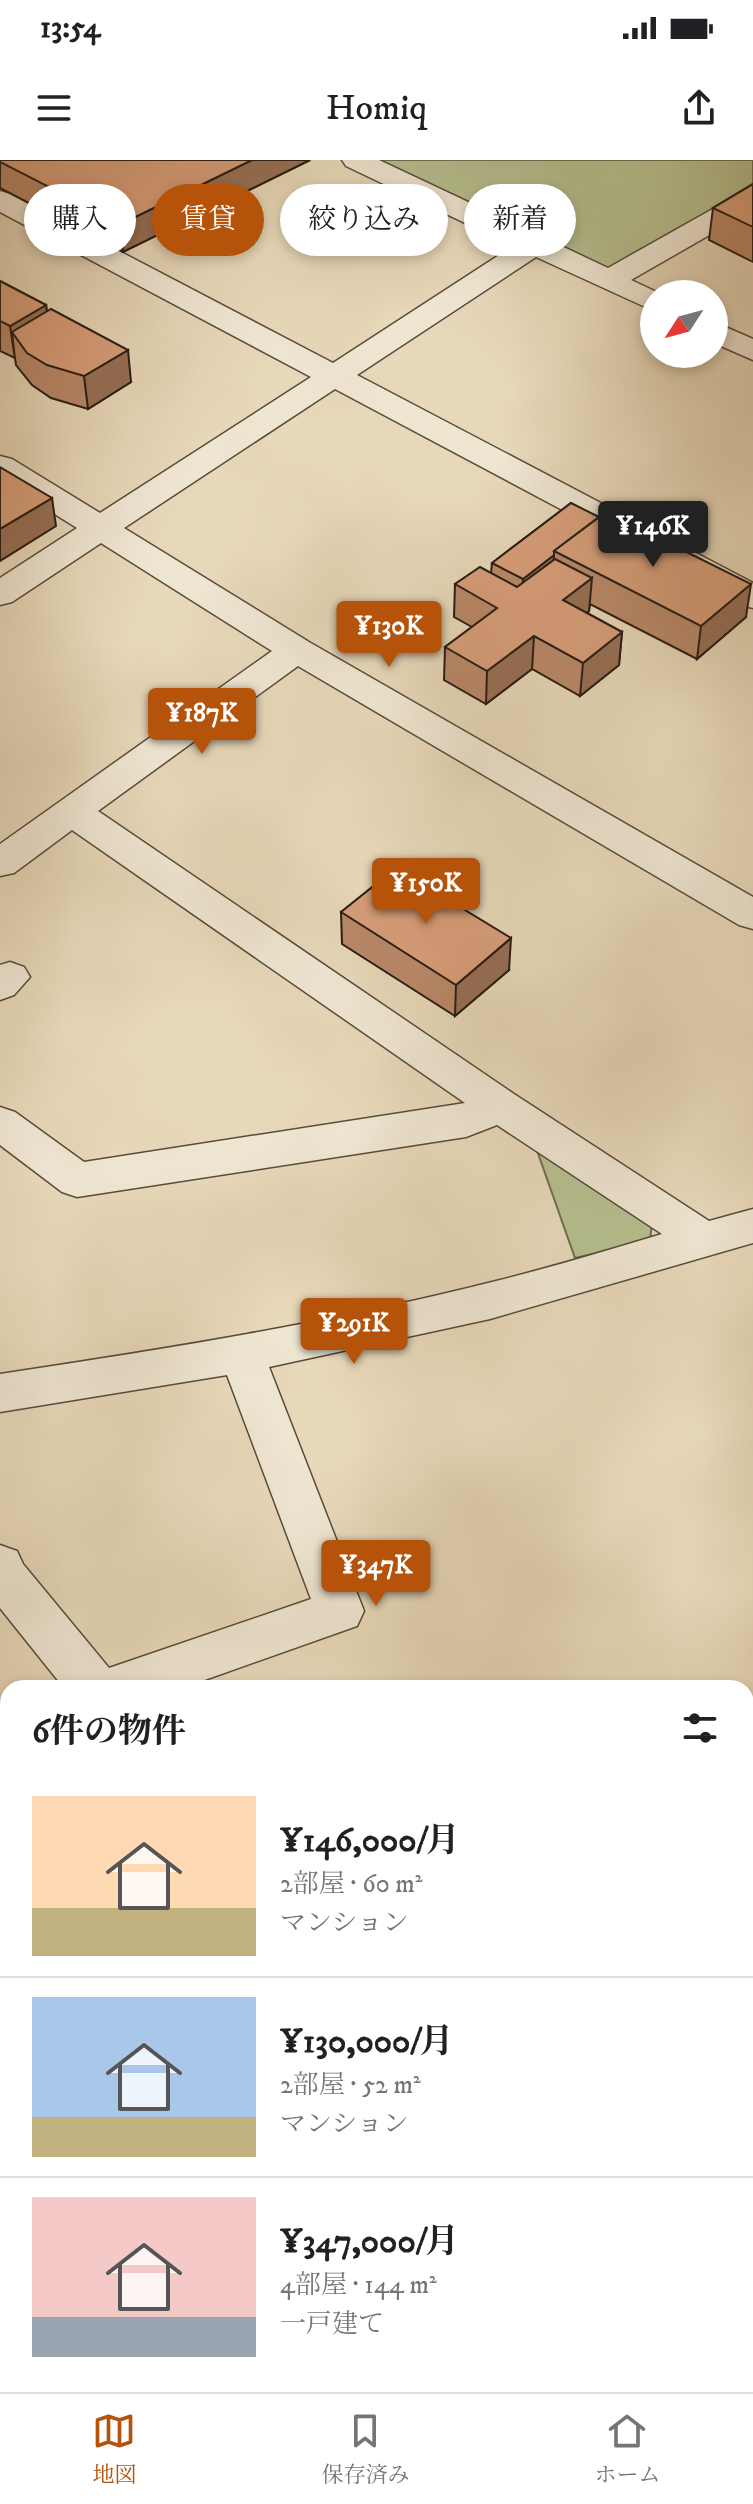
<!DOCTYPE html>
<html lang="ja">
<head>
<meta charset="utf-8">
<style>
	body { margin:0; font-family:"IM FELL DW Pica","Noto Serif JP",serif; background:#f6f6f6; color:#202124; height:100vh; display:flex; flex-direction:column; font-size:30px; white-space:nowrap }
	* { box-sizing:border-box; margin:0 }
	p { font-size:26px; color:#757577 }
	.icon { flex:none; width:44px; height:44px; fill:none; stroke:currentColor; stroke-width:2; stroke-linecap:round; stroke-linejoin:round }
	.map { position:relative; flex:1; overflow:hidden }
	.panel { position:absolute; left:0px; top:1520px; width:754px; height:712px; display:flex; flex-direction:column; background:#fff; border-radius:24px 24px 0 0; box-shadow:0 4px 12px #0003 }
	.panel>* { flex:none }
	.top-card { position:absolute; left:24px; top:24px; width:706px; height:72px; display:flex; gap:16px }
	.needle { width:52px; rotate:234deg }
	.controls { position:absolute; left:640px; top:120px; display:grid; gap:16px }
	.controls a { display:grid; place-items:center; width:88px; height:88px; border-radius:50%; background:#fff; box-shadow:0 4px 12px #0003; font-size:40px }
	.price { position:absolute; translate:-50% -68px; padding:0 18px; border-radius:8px; background:#b45309; color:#fff; font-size:26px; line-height:52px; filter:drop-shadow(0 2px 4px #0008) }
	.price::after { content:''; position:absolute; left:50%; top:48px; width:24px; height:18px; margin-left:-12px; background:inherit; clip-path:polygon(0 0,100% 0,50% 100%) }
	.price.current { background:#222; color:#fff }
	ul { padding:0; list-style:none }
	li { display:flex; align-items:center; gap:24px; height:200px; padding:0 32px }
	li+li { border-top:2px solid #e0e0e0 }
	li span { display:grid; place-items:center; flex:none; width:224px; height:160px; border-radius:0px; color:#555 }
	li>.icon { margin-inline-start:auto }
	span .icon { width:96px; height:96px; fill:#fffc; stroke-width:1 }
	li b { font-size:34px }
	h2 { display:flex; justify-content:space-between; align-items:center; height:96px; padding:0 32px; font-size:34px }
	.pill { padding:0 28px; border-radius:36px; background:#fff; box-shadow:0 4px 12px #0003; font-size:28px; line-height:72px }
	.pill.current { background:#b45309; color:#fff }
	.status { display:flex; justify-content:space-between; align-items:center; height:56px; padding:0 40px; background:#fff; direction:ltr }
	.status svg { height:22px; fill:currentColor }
	header { display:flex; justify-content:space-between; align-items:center; height:104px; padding:0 32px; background:#fff; font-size:36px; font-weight:600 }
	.menu { display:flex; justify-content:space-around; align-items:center; height:112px; border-top:2px solid #e0e0e0; background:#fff; font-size:22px; color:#757577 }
	.menu a { display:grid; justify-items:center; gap:4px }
	.menu .current { color:#b45309 }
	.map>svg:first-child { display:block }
	.green { fill:#b6bf8f; stroke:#6f6e52; stroke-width:2 }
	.water { fill:#97b9b1; stroke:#6b7a72; stroke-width:2 }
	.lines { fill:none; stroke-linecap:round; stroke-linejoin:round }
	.minor-casing { stroke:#584b3d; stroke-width:3 }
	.path { stroke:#281c14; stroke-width:6; stroke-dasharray:2 5; stroke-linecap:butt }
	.minor { fill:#efe6d2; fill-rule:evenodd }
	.wall { fill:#b98869; stroke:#281c14; stroke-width:2 }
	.shaded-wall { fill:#966f55; stroke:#281c14; stroke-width:2 }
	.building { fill:#d79e7a; stroke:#281c14; stroke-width:2 }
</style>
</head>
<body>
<div class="status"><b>13:54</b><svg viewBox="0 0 49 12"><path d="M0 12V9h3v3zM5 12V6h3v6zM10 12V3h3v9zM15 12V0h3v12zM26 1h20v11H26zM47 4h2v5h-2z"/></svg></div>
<header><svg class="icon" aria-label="menu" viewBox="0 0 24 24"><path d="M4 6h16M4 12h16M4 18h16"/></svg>Homiq<svg class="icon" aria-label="share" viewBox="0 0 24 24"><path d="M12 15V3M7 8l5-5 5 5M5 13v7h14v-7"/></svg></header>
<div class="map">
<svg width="753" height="2232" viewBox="0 0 753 2232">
	<rect width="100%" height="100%" fill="#e7d8b9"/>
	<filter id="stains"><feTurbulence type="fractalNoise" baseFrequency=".0025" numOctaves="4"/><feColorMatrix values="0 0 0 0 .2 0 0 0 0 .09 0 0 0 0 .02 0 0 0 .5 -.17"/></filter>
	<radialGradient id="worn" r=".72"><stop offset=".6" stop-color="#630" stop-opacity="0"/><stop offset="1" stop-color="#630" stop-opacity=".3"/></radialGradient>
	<!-- green -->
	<g class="green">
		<path d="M 375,0 L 753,0 L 753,29 L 606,112 Z"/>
		<path d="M 534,982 L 652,1062 L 650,1081 L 575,1098 Z"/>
	</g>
	<!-- water -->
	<path class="water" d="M 0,1703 L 8,1725 L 8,1871 L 0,1892 Z"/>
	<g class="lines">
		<defs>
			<g id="minor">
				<path d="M 342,0 L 379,0 L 608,108 L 743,32 L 753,29 L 753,50 L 631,120 L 661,134 L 654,134 L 654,151 L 536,97 L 357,215 L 753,423 L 753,448 L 741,445 L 335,229 L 124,368 L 309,482 L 753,737 L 753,769 L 739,765 L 298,506 L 98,651 L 514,934 L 709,1061 L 753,1049 L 753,1083 L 490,1159 L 269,1207 L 364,1451 L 357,1466 L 182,1528 L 64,1528 L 0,1448 L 0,1385 L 17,1391 L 23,1404 L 109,1508 L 311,1439 L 227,1215 L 0,1252 L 0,1214 C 165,1189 330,1163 492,1122 C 549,1108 606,1091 662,1074 L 497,965 L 466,977 L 77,1037 L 62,1032 L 0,985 L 0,947 L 15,952 L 84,1002 L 465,943 L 72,670 L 14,713 L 0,716 L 0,684 L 272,491 L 101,383 L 12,442 L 0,445 L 0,418 L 77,368 L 0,320 L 0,296 L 12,299 L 100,353 L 311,217 L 0,52 L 0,31 L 10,34 L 333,203 L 513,86 L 346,6 Z"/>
				<path d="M 714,162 L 753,179 L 753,200 L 714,183 Z"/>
				<path d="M 10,802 L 24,807 L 30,817 L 14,835 L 0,840 L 0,805 Z"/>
				<path d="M 300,2224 L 360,2224 L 363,2232 L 303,2232 Z"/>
			</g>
		</defs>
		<!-- minor casing -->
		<use href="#minor" class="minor-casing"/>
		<!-- path -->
		<g class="path">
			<path d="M 746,1596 L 753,1595"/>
			<path d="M 746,1813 L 753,1840"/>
		</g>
		<!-- minor -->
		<use href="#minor" class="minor"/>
	</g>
	<!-- wall -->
	<g class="wall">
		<path d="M 0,0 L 310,0 L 123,92 L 0,28 Z"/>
		<path d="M 753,24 L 753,102 L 709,80 L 713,48 Z"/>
		<path d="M 0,121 L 46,145 L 47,152 L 131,222 L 88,249 L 51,238 L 32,225 L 16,205 L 15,198 L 0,191 Z"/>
		<path d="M 571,343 L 746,457 L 697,499 L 590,444 L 589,451 L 587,453 L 622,472 L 619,505 L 580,536 L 532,509 L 486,544 L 444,520 L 445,487 L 472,467 L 454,457 L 455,424 L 491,413 L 492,403 Z"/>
		<path d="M 341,752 L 509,810 L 455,856 L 342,784 Z"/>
	</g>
	<!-- shaded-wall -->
	<g class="shaded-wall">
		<path d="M 252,0 L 310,0 L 123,92 L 121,64 Z"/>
		<path d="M 46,145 L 50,178 L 12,172 L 15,199 L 10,166 Z"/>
		<path d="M 128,190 L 131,222 L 88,249 L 84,216 Z"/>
		<path d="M 52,338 L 56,366 L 0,401 L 0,369 Z"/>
		<path d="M 554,395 L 553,413 L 522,437 L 523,419 Z"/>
		<path d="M 592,418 L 589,451 L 561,473 L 563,440 Z"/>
		<path d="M 751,424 L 746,457 L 697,499 L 701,466 Z"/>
		<path d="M 622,472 L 619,505 L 580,536 L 583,503 Z"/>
		<path d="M 534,476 L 532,509 L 486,544 L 487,511 Z"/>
		<path d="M 511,778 L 509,810 L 455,856 L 456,825 Z"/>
	</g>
	<!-- building -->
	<g class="building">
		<path d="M 0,0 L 252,0 L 121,64 L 0,2 Z"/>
		<path d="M 753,24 L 753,67 L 713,48 Z"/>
		<path d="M 0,121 L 46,145 L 10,166 L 0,161 Z"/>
		<path d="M 51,149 L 128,190 L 84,216 L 47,205 L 27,193 L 12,172 Z"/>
		<path d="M 0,307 L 52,338 L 0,369 Z"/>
		<path d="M 571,343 L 599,357 L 554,391 L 554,395 L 523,419 L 492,403 Z"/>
		<path d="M 606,352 L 751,424 L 701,466 L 554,391 Z"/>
		<path d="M 555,399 L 592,418 L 563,440 L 622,472 L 583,503 L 534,476 L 487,511 L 445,487 L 497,448 L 455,424 L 480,407 L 517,427 Z"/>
		<path d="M 396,708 L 511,778 L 456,825 L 341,752 Z"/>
	</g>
	<rect width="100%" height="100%" filter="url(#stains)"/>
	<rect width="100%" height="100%" fill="url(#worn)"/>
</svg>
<div class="controls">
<a><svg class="needle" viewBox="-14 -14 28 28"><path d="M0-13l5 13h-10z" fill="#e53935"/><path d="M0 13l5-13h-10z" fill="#757577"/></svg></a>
</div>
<b class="price current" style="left:653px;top:409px">¥146K</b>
<b class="price" style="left:389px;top:509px">¥130K</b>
<b class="price" style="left:202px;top:596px">¥187K</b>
<b class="price" style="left:426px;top:766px">¥150K</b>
<b class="price" style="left:354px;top:1206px">¥291K</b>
<b class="price" style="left:376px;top:1448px">¥347K</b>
<div class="top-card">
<a class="pill">購入</a>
<a class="pill current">賃貸</a>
<a class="pill">絞り込み</a>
<a class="pill">新着</a>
</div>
<section class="panel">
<h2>6件の物件<svg class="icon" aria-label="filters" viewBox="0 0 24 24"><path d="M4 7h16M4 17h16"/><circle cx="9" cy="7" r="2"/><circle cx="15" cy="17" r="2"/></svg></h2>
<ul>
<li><span style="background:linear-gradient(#ffd9b3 70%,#c2b280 0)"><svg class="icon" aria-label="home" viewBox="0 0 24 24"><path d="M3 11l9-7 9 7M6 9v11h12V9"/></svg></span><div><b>¥146,000/月</b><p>2部屋 · 60 m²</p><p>マンション</p></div></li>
<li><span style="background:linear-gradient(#a9c7e8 75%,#c2b280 0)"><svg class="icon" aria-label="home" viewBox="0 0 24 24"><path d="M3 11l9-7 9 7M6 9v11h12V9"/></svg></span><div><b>¥130,000/月</b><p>2部屋 · 52 m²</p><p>マンション</p></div></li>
<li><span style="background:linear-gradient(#f6c9c9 75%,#9aa5b1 0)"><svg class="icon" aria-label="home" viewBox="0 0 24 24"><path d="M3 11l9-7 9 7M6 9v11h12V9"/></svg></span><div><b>¥347,000/月</b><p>4部屋 · 144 m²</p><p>一戸建て</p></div></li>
</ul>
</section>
</div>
<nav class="menu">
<a class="current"><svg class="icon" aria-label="map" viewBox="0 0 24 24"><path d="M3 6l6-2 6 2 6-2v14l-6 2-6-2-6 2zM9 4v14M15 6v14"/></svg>地図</a>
<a><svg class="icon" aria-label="saved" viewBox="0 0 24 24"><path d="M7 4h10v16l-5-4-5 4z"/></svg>保存済み</a>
<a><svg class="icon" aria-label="home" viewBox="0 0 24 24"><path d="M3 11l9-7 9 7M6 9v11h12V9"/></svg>ホーム</a>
</nav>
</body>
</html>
